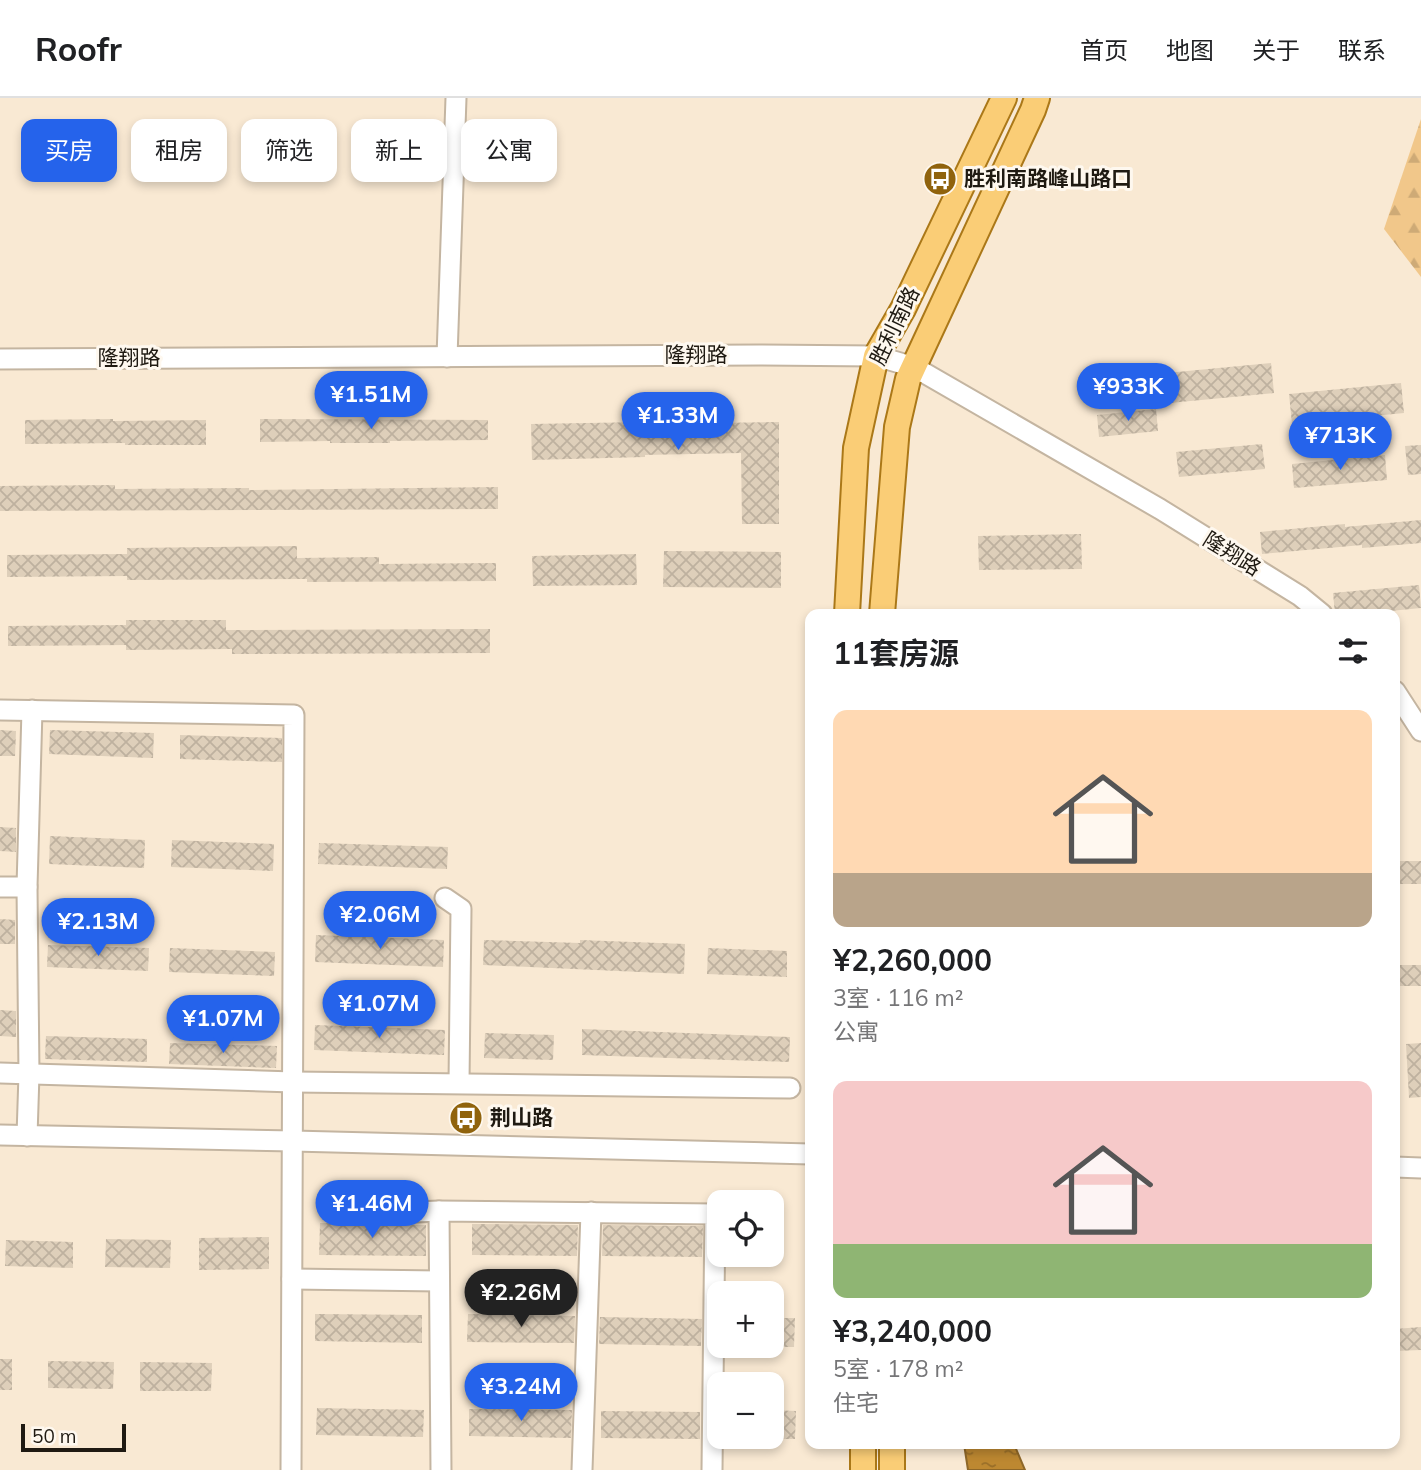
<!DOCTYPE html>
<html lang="zh">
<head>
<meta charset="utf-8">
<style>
	body { margin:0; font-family:Mulish,"Noto Sans SC",sans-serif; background:#f6f6f6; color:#202124; height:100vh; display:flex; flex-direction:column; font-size:26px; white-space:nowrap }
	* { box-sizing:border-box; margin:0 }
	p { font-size:23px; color:#757577 }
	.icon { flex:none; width:38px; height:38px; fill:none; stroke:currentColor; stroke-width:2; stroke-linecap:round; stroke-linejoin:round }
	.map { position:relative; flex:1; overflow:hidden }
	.details { position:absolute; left:805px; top:511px; width:595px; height:840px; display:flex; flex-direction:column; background:#fff; border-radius:14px; box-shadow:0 4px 10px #0003 }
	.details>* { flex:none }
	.banner { position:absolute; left:21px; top:21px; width:665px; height:63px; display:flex; gap:14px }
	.controls { position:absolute; left:707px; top:1092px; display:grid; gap:14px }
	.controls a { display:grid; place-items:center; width:77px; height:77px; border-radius:14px; background:#fff; box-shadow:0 4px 10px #0003; font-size:35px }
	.scale { position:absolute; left:21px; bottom:18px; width:105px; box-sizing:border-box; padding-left:7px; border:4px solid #1f1a12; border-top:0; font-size:19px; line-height:24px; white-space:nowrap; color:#1f1a12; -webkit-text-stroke:5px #fef8ef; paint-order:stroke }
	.price { position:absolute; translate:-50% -60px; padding:0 16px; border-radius:24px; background:#2563eb; color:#fff; font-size:23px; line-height:46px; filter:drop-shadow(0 2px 4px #0008) }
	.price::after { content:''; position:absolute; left:50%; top:42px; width:21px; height:16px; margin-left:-10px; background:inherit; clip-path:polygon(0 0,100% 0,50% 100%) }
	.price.on { background:#222; color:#fff }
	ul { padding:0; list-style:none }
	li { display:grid; align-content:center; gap:14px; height:371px; padding:0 28px }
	li span { display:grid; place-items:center; height:217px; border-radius:14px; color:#555 }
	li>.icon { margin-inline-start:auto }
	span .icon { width:126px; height:126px; fill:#fffc; stroke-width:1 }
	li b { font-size:30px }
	h2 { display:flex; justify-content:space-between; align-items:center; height:84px; padding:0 28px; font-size:30px }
	.pill { padding:0 24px; border-radius:14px; background:#fff; box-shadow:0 4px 10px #0003; font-size:24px; line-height:63px }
	.pill.on { background:#2563eb; color:#fff }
	header { display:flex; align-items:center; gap:42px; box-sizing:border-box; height:98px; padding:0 35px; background:#fff; border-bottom:2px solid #e0e0e0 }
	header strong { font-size:33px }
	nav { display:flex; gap:38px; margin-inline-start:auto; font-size:24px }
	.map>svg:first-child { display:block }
	.forest { fill:url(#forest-firs) }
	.water { fill:url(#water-ripples); stroke:#8e6728; stroke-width:2 }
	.building { fill:url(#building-cross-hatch) }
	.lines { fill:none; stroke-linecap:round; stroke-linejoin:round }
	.minor-casing { stroke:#c4b5a1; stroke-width:23 }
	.major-casing { stroke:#ab7818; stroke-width:28 }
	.minor { stroke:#fff; stroke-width:19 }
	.major { stroke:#facd76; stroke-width:24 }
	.labels { text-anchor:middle; stroke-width:6; stroke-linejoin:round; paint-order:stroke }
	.poi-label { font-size:21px; font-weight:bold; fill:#1f1a12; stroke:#fef8ef; text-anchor:start }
	.street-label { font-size:21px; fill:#1f1a12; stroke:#fef8ef }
</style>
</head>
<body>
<header>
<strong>Roofr</strong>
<nav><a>首页</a><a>地图</a><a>关于</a><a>联系</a></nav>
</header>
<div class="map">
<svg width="1421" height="1372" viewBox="0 0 1421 1372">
	<defs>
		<pattern id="forest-firs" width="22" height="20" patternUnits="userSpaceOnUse" patternTransform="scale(1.75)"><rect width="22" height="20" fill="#f1c78a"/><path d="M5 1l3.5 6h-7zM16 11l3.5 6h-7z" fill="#ceaa76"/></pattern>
		<pattern id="water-ripples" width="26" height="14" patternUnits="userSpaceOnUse" patternTransform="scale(1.75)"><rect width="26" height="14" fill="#bd8831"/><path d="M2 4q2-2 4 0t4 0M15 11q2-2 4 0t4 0" fill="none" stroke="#996e28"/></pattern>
		<pattern id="building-cross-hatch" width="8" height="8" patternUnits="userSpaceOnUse" patternTransform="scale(1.75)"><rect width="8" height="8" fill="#decfba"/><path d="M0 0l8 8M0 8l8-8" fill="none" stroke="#beb19f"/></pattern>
	</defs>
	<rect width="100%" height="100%" fill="#f9e9d3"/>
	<!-- forest -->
	<path class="forest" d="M 1421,21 L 1421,179 L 1384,131 Z"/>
	<!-- water -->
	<path class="water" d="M 964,1346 L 1014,1346 L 1025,1372 L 968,1372 Z"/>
	<!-- building -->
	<g class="building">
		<path d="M 1271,265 L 1274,295 L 1159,306 L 1156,276 Z"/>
		<path d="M 1401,285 L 1404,315 L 1292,326 L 1289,296 Z"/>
		<path d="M 1156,311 L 1158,333 L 1099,339 L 1097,317 Z"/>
		<path d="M 113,321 L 113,323 L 206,322 L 206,347 L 125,347 L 125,345 L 25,346 L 25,322 Z"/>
		<path d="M 260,321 L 488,322 L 488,342 L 390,343 L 390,345 L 330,345 L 330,343 L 260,344 Z"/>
		<path d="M 644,324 L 644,326 L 779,324 L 779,426 L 742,426 L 741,355 L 645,357 L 645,359 L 532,362 L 531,326 Z"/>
		<path d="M 1262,346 L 1265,371 L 1179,379 L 1176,354 Z"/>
		<path d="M 1421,347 L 1421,376 L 1408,377 L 1405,348 Z"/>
		<path d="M 1385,357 L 1387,382 L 1294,390 L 1292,366 Z"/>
		<path d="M 115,387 L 115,391 L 249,390 L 249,392 L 498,389 L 498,411 L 0,413 L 0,388 Z"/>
		<path d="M 1421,422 L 1421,445 L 1362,450 L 1362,447 L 1262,456 L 1260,434 L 1345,426 L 1345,429 Z"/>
		<path d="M 1081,436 L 1082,471 L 979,472 L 978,438 Z"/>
		<path d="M 297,448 L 297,460 L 379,459 L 379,466 L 496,465 L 496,483 L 307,484 L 307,481 L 127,482 L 127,478 L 7,479 L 7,457 L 127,456 L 127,450 Z"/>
		<path d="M 664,453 L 781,454 L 781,490 L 663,489 Z"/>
		<path d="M 636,456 L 637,487 L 533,488 L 532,458 Z"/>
		<path d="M 1419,487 L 1421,510 L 1360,516 L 1335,516 L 1333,495 Z"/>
		<path d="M 126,522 L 226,522 L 226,532 L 490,531 L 490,555 L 232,556 L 232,551 L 126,552 L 126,547 L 8,548 L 8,528 L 126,527 Z"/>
		<path d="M 0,632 L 16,633 L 15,658 L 0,658 Z"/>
		<path d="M 50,632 L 154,635 L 153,660 L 49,656 Z"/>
		<path d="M 180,637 L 282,640 L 282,664 L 180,661 Z"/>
		<path d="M 0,729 L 16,730 L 16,754 L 0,753 Z"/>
		<path d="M 50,738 L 145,742 L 144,770 L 49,766 Z"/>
		<path d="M 172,742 L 274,746 L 273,773 L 171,769 Z"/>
		<path d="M 319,745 L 448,749 L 447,771 L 318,766 Z"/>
		<rect x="1395" y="763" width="26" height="23"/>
		<path d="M 0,821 L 15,822 L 15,846 L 0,846 Z"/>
		<path d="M 316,837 L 444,842 L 443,869 L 315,864 Z"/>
		<path d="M 484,842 L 580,845 L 580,842 L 685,846 L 684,876 L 483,867 Z"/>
		<path d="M 48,847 L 149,850 L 148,873 L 47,869 Z"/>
		<path d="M 170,850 L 275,854 L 274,878 L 169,874 Z"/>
		<path d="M 708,850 L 787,853 L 787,879 L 707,876 Z"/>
		<rect x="1395" y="867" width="26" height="21"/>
		<path d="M 0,912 L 16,913 L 16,939 L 0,938 Z"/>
		<path d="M 315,927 L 445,932 L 444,957 L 314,952 Z"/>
		<path d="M 582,931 L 790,939 L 789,964 L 582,957 Z"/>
		<path d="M 485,935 L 554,937 L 553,962 L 484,960 Z"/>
		<path d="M 46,938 L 147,941 L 147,964 L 45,961 Z"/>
		<path d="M 170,945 L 277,948 L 276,970 L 169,966 Z"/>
		<path d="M 1421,945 L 1421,999 L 1409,1000 L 1406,946 Z"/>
		<path d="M 320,1125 L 426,1127 L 426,1158 L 319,1157 Z"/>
		<path d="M 472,1126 L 578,1127 L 577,1158 L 472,1157 Z"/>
		<path d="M 603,1127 L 703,1128 L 702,1159 L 602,1158 Z"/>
		<path d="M 269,1139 L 269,1171 L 199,1172 L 199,1140 Z"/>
		<path d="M 106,1141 L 171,1142 L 170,1170 L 105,1169 Z"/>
		<path d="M 6,1142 L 73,1144 L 73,1170 L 5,1168 Z"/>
		<path d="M 315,1216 L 422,1217 L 422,1245 L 315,1243 Z"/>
		<path d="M 468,1216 L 575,1218 L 574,1245 L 467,1244 Z"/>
		<path d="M 600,1219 L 702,1221 L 701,1248 L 599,1246 Z"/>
		<path d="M 772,1220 L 795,1220 L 794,1249 L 772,1249 Z"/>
		<path d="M 1421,1229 L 1421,1252 L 1395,1253 L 1395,1231 Z"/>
		<rect x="0" y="1261" width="12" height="31"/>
		<path d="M 48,1263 L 114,1264 L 113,1291 L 48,1290 Z"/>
		<path d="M 140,1264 L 212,1265 L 211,1293 L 140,1293 Z"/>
		<path d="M 317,1310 L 424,1312 L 423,1339 L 316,1337 Z"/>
		<path d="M 469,1311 L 572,1312 L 571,1340 L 469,1338 Z"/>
		<path d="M 772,1312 L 796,1313 L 795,1341 L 772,1341 Z"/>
		<path d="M 601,1313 L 700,1314 L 700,1341 L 601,1340 Z"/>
	</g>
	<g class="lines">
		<defs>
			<g id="minor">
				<path d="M 447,259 L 456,0"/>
				<path d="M 0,261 L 760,257 L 876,258 L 914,269 L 1160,411 L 1300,498 L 1322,516"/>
				<path d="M 1395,593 L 1421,633"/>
				<path d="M 0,612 L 294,617 L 291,1372"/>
				<path d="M 0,789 L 27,789"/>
				<path d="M 445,800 L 461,811 L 459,985"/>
				<path d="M 0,975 L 293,984 L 790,990"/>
				<path d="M 0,1037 L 293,1043 L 810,1056"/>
				<path d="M 27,1038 L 29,976 L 27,789 L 32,612"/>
				<path d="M 1395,1069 L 1421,1070"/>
				<path d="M 439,1113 L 441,1372"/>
				<path d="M 416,1114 L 439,1113 L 715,1116 L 712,1372"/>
				<path d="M 292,1181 L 439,1183"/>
				<path d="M 582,1372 L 591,1114"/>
			</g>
			<g id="major">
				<path d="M 847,516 L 856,350 L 876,258 L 903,211 L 1004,0"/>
				<path d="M 882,516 L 897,329 L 908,281 L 1033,12 L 1037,0"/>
				<path d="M 863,1346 L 863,1372"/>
				<path d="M 892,1346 L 892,1372"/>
			</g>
		</defs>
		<!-- minor casing -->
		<use href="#minor" class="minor-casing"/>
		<!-- major casing -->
		<use href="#major" class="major-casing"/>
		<!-- minor -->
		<use href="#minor" class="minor"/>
		<!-- major -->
		<use href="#major" class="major"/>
	</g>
	<!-- icons -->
	<defs>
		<symbol id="bus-disc" viewBox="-11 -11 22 22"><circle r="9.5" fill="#90630d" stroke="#fef8ef"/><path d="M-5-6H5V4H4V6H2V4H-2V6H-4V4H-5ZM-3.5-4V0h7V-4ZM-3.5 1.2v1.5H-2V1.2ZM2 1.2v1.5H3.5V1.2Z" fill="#fff"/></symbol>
	</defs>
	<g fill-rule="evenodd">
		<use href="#bus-disc" x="921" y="62" width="38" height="38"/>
		<use href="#bus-disc" x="447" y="1001" width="38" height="38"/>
	</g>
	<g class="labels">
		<!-- poi labels -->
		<g class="poi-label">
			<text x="964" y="88">胜利南路峰山路口</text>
			<text x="490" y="1027">荆山路</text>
		</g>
		<!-- street labels -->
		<g class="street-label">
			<text transform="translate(895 228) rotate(-64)" y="7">胜利南路</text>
			<text x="696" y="264">隆翔路</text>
			<text x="129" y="267">隆翔路</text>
			<text transform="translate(1232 456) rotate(32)" y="7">隆翔路</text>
		</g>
	</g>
</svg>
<div class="controls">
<a><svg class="icon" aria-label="locate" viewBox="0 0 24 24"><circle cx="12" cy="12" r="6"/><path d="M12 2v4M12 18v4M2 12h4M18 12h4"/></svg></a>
<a>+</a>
<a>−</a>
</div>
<div class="scale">50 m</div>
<b class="price" style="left:1128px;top:325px">¥933K</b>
<b class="price" style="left:371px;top:333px">¥1.51M</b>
<b class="price" style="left:678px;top:354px">¥1.33M</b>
<b class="price" style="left:1340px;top:374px">¥713K</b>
<b class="price" style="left:380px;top:853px">¥2.06M</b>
<b class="price" style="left:98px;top:860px">¥2.13M</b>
<b class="price" style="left:379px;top:942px">¥1.07M</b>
<b class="price" style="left:223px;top:957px">¥1.07M</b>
<b class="price" style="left:372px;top:1142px">¥1.46M</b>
<b class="price on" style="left:521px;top:1231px">¥2.26M</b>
<b class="price" style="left:521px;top:1325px">¥3.24M</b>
<div class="banner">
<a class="pill on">买房</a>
<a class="pill">租房</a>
<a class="pill">筛选</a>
<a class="pill">新上</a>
<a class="pill">公寓</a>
</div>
<section class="details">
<h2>11套房源<svg class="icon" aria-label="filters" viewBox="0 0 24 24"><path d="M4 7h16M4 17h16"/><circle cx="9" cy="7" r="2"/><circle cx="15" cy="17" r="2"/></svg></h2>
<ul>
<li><span style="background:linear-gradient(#ffd9b3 75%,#b9a48a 0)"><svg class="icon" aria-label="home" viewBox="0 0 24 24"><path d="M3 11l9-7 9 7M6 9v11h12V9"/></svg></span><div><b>¥2,260,000</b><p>3室 · 116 m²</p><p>公寓</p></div></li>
<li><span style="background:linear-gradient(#f6c9c9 75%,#8fb573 0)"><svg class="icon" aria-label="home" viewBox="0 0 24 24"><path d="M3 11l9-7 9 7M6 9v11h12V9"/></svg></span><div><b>¥3,240,000</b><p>5室 · 178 m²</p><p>住宅</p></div></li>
</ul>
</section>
</div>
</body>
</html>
